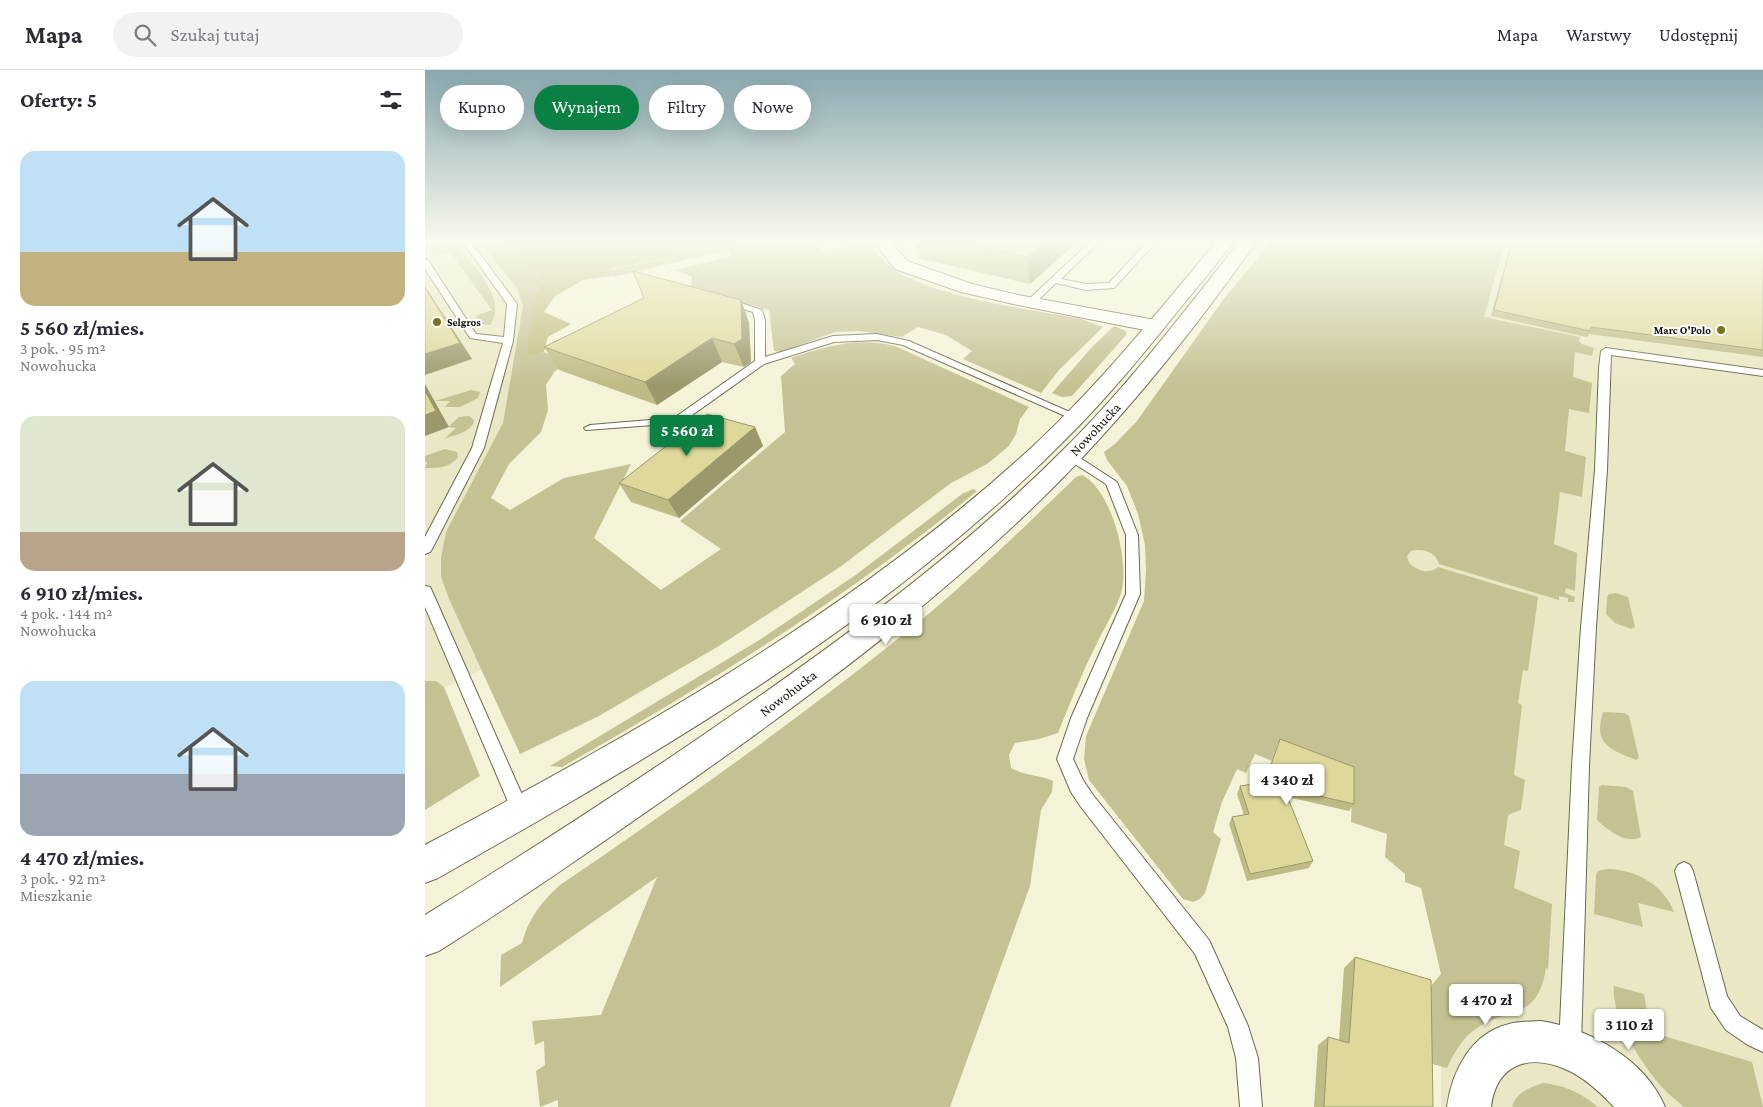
<!DOCTYPE html>
<html lang="pl">
<head>
<meta charset="utf-8">
<style>
	body { margin:0; font-family:"Crimson Pro",serif; background:#f2f2f3; color:#2b2b33; height:100vh; display:flex; flex-direction:column; font-size:19px; white-space:nowrap }
	* { box-sizing:border-box; margin:0 }
	p { font-size:16px; color:#7c7c81 }
	.icon { flex:none; width:28px; height:28px; fill:none; stroke:currentColor; stroke-width:2; stroke-linecap:round; stroke-linejoin:round }
	.map { position:relative; flex:1; overflow:hidden }
	.drawer { display:flex; flex-direction:column; background:#fff; width:425px }
	.drawer>* { flex:none }
	.top-card { position:absolute; left:15px; top:15px; width:475px; height:45px; display:flex; gap:10px }
	.price { position:absolute; translate:-50% -42px; padding:0 11px; border-radius:5px; background:#fff; color:#222; font-size:16px; line-height:32px; filter:drop-shadow(0 1px 2px #0008) }
	.price::after { content:''; position:absolute; left:50%; top:30px; width:15px; height:11px; margin-left:-8px; background:inherit; clip-path:polygon(0 0,100% 0,50% 100%) }
	.price.selected { background:#0b8043; color:#fff }
	ul { padding:0; list-style:none }
	li { display:grid; align-content:center; gap:10px; height:265px; padding:0 20px }
	li span { display:grid; place-items:center; height:155px; border-radius:15px; color:#555 }
	li>.icon { margin-inline-start:auto }
	span .icon { width:90px; height:90px; fill:#fffc; stroke-width:1 }
	li b { font-size:21px }
	h2 { display:flex; justify-content:space-between; align-items:center; height:60px; padding:0 20px; font-size:21px }
	.pill { padding:0 18px; border-radius:22px; background:#fff; box-shadow:0 5px 20px #0002; font-size:18px; line-height:45px }
	.pill.selected { background:#0b8043; color:#fff }
	header { display:flex; align-items:center; gap:30px; box-sizing:border-box; height:70px; padding:0 25px; background:#fff; border-bottom:1px solid #e1e1e2 }
	header strong { font-size:24px }
	nav { display:flex; gap:28px; margin-inline-start:auto; font-size:18px }
	.search { width:350px; height:45px; background:#f2f2f3; display:flex; align-items:center; gap:12px; box-sizing:border-box; padding:0 18px; border-radius:28px; color:#7c7c81; font-size:19px }
	main { display:flex; flex:1; min-height:0 }
	.map>svg:first-child { display:block }
	.built { fill:#eae8c4 }
	.green { fill:#c4c192 }
	.forest { fill:#c0bb7e }
	.lines { fill:none; stroke-linecap:round; stroke-linejoin:round }
	.lane-casing { stroke:#6a6950; stroke-width:2 }
	.street-casing { stroke:#6a6950; stroke-width:2 }
	.secondary-casing { stroke:#6a6950; stroke-width:2 }
	.lane { fill:#fff; fill-rule:evenodd }
	.street { fill:#fff; fill-rule:evenodd }
	.secondary { fill:#fff; fill-rule:evenodd }
	.wall { fill:#bfbb85 }
	.shaded-wall { fill:#9b986c }
	.building { fill:#ded99b; stroke:#9b986c }
	.poi-dot { fill:#7c7418; stroke:#fff; stroke-width:2 }
	.labels { text-anchor:middle; stroke-width:4; stroke-linejoin:round; paint-order:stroke }
	.far-poi-label { font-size:11px; font-weight:bold; fill:#131209; stroke:#fff; text-anchor:start }
	.street-label { font-size:14px; fill:#131209; stroke:#fff }
</style>
</head>
<body>
<header>
<strong>Mapa</strong>
<div class="search"><svg class="icon" aria-label="search" viewBox="0 0 24 24"><circle cx="10" cy="10" r="6"/><path d="M15 15l6 6"/></svg>Szukaj tutaj</div>
<nav><a>Mapa</a><a>Warstwy</a><a>Udostępnij</a></nav>
</header>
<main>
<section class="drawer">
<h2>Oferty: 5<svg class="icon" aria-label="filters" viewBox="0 0 24 24"><path d="M4 7h16M4 17h16"/><circle cx="9" cy="7" r="2"/><circle cx="15" cy="17" r="2"/></svg></h2>
<ul>
<li><span style="background:linear-gradient(#bfe0f5 65%,#c2b280 0)"><svg class="icon" aria-label="home" viewBox="0 0 24 24"><path d="M3 11l9-7 9 7M6 9v11h12V9"/></svg></span><div><b>5 560 zł/mies.</b><p>3 pok. · 95 m²</p><p>Nowohucka</p></div></li>
<li><span style="background:linear-gradient(#dfe7d0 75%,#b9a48a 0)"><svg class="icon" aria-label="home" viewBox="0 0 24 24"><path d="M3 11l9-7 9 7M6 9v11h12V9"/></svg></span><div><b>6 910 zł/mies.</b><p>4 pok. · 144 m²</p><p>Nowohucka</p></div></li>
<li><span style="background:linear-gradient(#bfe0f5 60%,#9aa5b1 0)"><svg class="icon" aria-label="home" viewBox="0 0 24 24"><path d="M3 11l9-7 9 7M6 9v11h12V9"/></svg></span><div><b>4 470 zł/mies.</b><p>3 pok. · 92 m²</p><p>Mieszkanie</p></div></li>
</ul>
</section>
<div class="map">
<svg width="1338" height="1037" viewBox="0 0 1338 1037">
	<rect width="100%" height="100%" fill="#f5f3d7"/>
	<!-- built -->
	<g class="built">
		<path d="M 0,172 L 81,172 L 119,213 L 111,224 L 89,354 L 33,463 L 85,586 L 0,627 Z"/>
		<path d="M 1027,172 L 1338,172 L 1338,1037 L 1016,1037 L 1016,904 L 996,818 L 950,374 Z"/>
	</g>
	<!-- green -->
	<g class="green">
		<path d="M 0,172 L 29,172 C 44,192 85,229 65,255 L 59,255 L 50,246 L 67,240 L 25,182 L 9,186 Z"/>
		<path d="M 55,172 L 81,172 L 119,213 L 101,285 L 119,282 L 145,292 L 130,301 L 121,315 L 123,340 L 116,362 L 84,394 L 66,428 L 85,440 L 139,408 L 206,394 L 169,468 L 236,520 L 296,479 L 255,451 L 360,362 L 356,306 L 370,294 L 366,288 C 403,276 431,267 470,276 L 604,337 L 595,349 L 591,364 L 584,376 L 562,394 L 526,413 L 415,497 L 294,576 L 172,647 L 95,684 L 24,529 L 16,506 L 16,488 L 19,472 L 22,460 L 78,353 L 98,236 L 92,218 Z"/>
		<path d="M 316,172 L 388,172 L 398,182 L 446,173 C 449,177 451,182 454,186 C 487,227 605,238 656,249 L 678,257 L 634,300 L 616,323 L 538,289 L 547,281 L 521,265 L 493,257 L 477,267 L 434,261 L 410,262 L 356,282 L 349,281 L 344,240 L 266,217 L 267,207 L 251,200 L 307,186 L 303,180 L 188,207 L 185,200 Z"/>
		<path d="M 846,172 L 1080,172 L 1059,247 L 1155,267 L 1154,271 L 1157,274 L 1169,278 L 1167,286 L 1150,282 L 1148,307 L 1167,313 L 1164,343 L 1144,339 L 1140,381 L 1161,387 L 1157,427 L 1135,422 L 1129,474 L 1152,483 L 1150,521 L 1141,518 L 1140,523 L 1150,527 L 1149,532 L 1143,532 L 1143,528 L 1134,526 L 1134,530 L 1014,494 C 1011,482 998,478 986,481 L 982,486 L 984,493 C 993,501 1004,505 1013,497 L 1113,527 L 1103,601 L 1098,600 L 1093,633 L 1097,635 L 1089,705 L 1100,710 L 1096,740 L 1085,744 L 1083,746 L 1079,775 L 1095,781 L 1089,818 L 1127,834 L 1123,899 L 1121,898 C 1113,951 1084,936 1052,958 C 1037,968 1029,983 1022,998 L 997,991 L 998,913 L 1006,916 L 1016,904 L 996,818 L 980,812 L 980,804 L 960,787 L 962,764 L 926,752 L 928,699 L 853,673 L 847,691 L 830,684 L 821,703 L 812,699 L 797,732 L 788,762 L 796,769 L 780,823 L 775,829 L 768,832 L 758,829 L 664,710 L 659,689 L 661,666 L 719,531 L 721,501 L 720,475 L 713,444 L 702,416 L 682,390 L 679,382 L 690,374 L 712,351 L 798,230 Z"/>
		<path d="M 689,256 L 701,261 L 702,264 L 647,326 L 637,327 L 627,323 L 667,277 Z"/>
		<path d="M 46,320 L 55,322 L 53,328 L 35,337 L 20,337 L 25,331 L 10,331 Z"/>
		<path d="M 44,346 L 49,350 C 48,362 29,365 19,369 L 31,358 L 23,357 L 34,347 Z"/>
		<path d="M 20,379 L 32,382 L 33,387 C 25,398 13,398 0,398 L 2,392 L 0,392 L 0,386 Z"/>
		<path d="M 657,405 C 687,420 705,492 696,523 C 691,540 679,558 671,575 C 657,603 645,633 633,663 L 614,669 L 590,673 L 584,685 L 586,698 C 601,706 612,704 628,711 L 627,722 L 616,740 L 605,816 L 525,1037 L 133,1037 L 133,1030 L 115,1037 L 111,1001 L 120,995 L 119,971 L 110,975 L 107,951 L 176,945 L 232,807 L 75,917 L 76,885 L 97,873 C 103,849 117,831 135,815 C 263,728 388,639 507,541 C 557,499 604,452 651,407 Z"/>
		<path d="M 548,419 L 552,421 C 423,527 282,615 137,697 L 125,696 L 336,569 L 432,504 L 537,424 Z"/>
		<path d="M 1191,523 L 1203,527 L 1210,557 L 1206,559 L 1190,553 L 1181,544 L 1182,527 L 1184,524 Z"/>
		<path d="M 0,611 L 11,611 L 19,617 L 55,706 L 0,740 Z"/>
		<path d="M 1178,642 L 1199,643 L 1204,646 L 1214,688 L 1211,690 C 1185,679 1168,675 1178,642 Z"/>
		<path d="M 1177,715 L 1201,717 L 1208,721 L 1216,767 C 1201,775 1183,760 1172,750 L 1174,717 Z"/>
		<path d="M 1182,799 C 1210,799 1239,815 1249,842 L 1213,833 L 1218,857 L 1169,844 L 1171,805 L 1173,801 Z"/>
		<path d="M 1189,916 L 1219,924 L 1223,947 L 1236,951 L 1239,966 L 1327,992 L 1338,1037 L 1259,1037 C 1253,1031 1245,1026 1239,1019 C 1219,999 1185,945 1189,916 Z"/>
		<path d="M 1118,1013 C 1142,1016 1154,1022 1173,1037 L 1087,1037 C 1091,1022 1104,1018 1118,1013 Z"/>
	</g>
	<!-- forest -->
	<path class="forest" d="M 81,172 L 316,172 L 185,199 L 187,206 L 158,210 L 130,226 L 119,242 L 146,254 L 123,267 L 119,282 L 101,286 L 111,224 L 119,213 Z"/>
	<g class="lines">
		<defs>
			<g id="lane">
				<path d="M 38,172 L 46,172 L 92,234 L 88,271 L 59,378 L 7,479 L 5,482 L 0,484 L 0,467 L 47,378 L 78,273 L 45,268 L 0,199 L 0,189 L 3,190 L 51,264 L 79,267 L 82,234 Z"/>
				<path d="M 665,172 L 674,172 L 636,209 L 661,214 L 684,213 L 722,172 L 731,172 L 689,218 L 661,220 L 631,213 L 609,234 L 603,234 L 603,230 Z"/>
				<path d="M 301,228 L 337,240 L 340,250 L 340,287 L 408,266 L 452,264 L 484,271 L 656,347 L 655,349 L 647,349 L 478,275 L 452,270 L 409,272 L 339,294 L 256,353 L 161,360 L 159,358 L 165,355 L 249,348 L 330,291 L 330,250 L 328,242 L 298,233 L 298,229 Z"/>
				<path d="M 1181,278 L 1338,300 L 1338,306 L 1186,285 L 1182,400 L 1171,557 L 1164,696 L 1156,976 L 1153,984 L 1145,987 L 1137,984 L 1134,976 L 1147,696 L 1156,557 L 1170,400 L 1174,298 L 1176,281 Z"/>
				<path d="M 646,382 L 692,412 L 713,465 L 715,524 L 662,648 L 648,689 L 658,710 L 668,725 L 784,870 L 823,956 L 833,988 L 837,1037 L 815,1037 L 811,988 L 803,957 L 770,884 L 656,737 L 646,722 L 632,689 L 646,648 L 701,524 L 701,465 L 681,414 L 642,389 L 640,386 L 642,383 Z"/>
				<path d="M 0,516 L 5,517 L 7,521 L 102,736 L 105,742 L 102,748 L 96,750 L 90,748 L 0,537 Z"/>
				<path d="M 1259,792 L 1265,795 L 1268,801 L 1302,926 L 1315,946 L 1338,960 L 1338,982 L 1323,975 L 1301,960 L 1286,938 L 1250,801 L 1253,795 Z"/>
			</g>
			<g id="street">
				<path d="M 449,172 L 466,172 L 482,191 L 547,214 L 593,225 L 730,250 L 737,252 L 739,256 L 737,260 L 730,262 L 593,235 L 536,222 L 470,199 Z"/>
				<path d="M 1116,951 C 1165,959 1220,989 1240,1037 L 1189,1037 C 1175,1022 1159,1007 1140,999 C 1103,983 1071,995 1066,1037 L 1022,1037 C 1027,1001 1046,963 1084,954 C 1094,951 1105,952 1116,951 Z"/>
			</g>
			<g id="secondary">
				<path d="M 791,172 L 808,172 C 791,196 771,218 753,241 C 719,283 684,326 645,365 C 462,551 237,681 13,808 L 0,813 L 0,775 C 214,661 426,543 606,378 C 674,315 732,243 791,172 Z"/>
				<path d="M 814,172 L 831,172 C 778,248 719,322 656,389 C 548,503 422,599 295,690 C 202,756 110,820 14,881 L 0,886 L 0,845 C 90,790 178,733 265,674 C 396,585 526,492 638,380 C 703,316 758,243 814,172 Z"/>
			</g>
		</defs>
		<!-- lane casing -->
		<use href="#lane" class="lane-casing"/>
		<!-- street casing -->
		<use href="#street" class="street-casing"/>
		<!-- secondary casing -->
		<use href="#secondary" class="secondary-casing"/>
		<!-- lane -->
		<use href="#lane" class="lane"/>
		<!-- street -->
		<use href="#street" class="street"/>
		<!-- secondary -->
		<use href="#secondary" class="secondary"/>
	</g>
	<!-- wall -->
	<g class="wall">
		<path d="M 490,172 L 652,172 L 605,214 L 493,188 Z"/>
		<path d="M 1086,172 L 1338,172 L 1338,287 L 1164,264 L 1162,267 L 1066,246 Z"/>
		<path d="M 316,230 L 324,253 L 326,292 L 319,297 L 297,292 L 232,335 L 134,300 L 119,277 Z"/>
		<path d="M 330,357 L 338,376 L 254,448 L 206,432 L 194,413 Z"/>
		<path d="M 840,712 L 929,734 L 924,741 L 863,727 L 888,791 L 884,798 L 822,811 L 804,754 L 807,747 L 819,745 L 812,724 L 815,716 Z"/>
		<path d="M 930,887 L 1008,1037 L 889,1037 L 893,975 L 903,967 L 914,970 L 919,898 Z"/>
	</g>
	<!-- shaded-wall -->
	<g class="shaded-wall">
		<path d="M 621,172 L 652,172 L 605,214 L 603,187 Z"/>
		<path d="M 0,216 L 47,289 L 0,305 Z"/>
		<path d="M 316,230 L 324,253 L 326,292 L 319,297 L 309,274 Z"/>
		<path d="M 287,268 L 297,292 L 232,335 L 220,312 Z"/>
		<path d="M 0,314 L 24,357 L 0,366 Z"/>
		<path d="M 330,357 L 338,376 L 254,448 L 243,430 Z"/>
	</g>
	<!-- building -->
	<g class="building">
		<path d="M 535,172 L 621,172 L 603,187 Z"/>
		<path d="M 1087,172 L 1338,172 L 1338,280 L 1166,257 L 1165,261 L 1069,240 Z"/>
		<path d="M 208,201 L 316,230 L 317,269 L 309,274 L 287,268 L 220,312 L 119,277 L 219,228 Z"/>
		<path d="M 0,218 L 35,273 L 0,284 Z"/>
		<path d="M 0,321 L 11,341 L 0,345 Z"/>
		<path d="M 282,344 L 330,357 L 243,430 L 194,413 Z"/>
		<path d="M 855,669 L 929,697 L 929,734 L 859,718 L 888,791 L 825,804 L 807,747 L 824,744 L 815,716 L 840,712 Z"/>
		<path d="M 930,887 L 1006,910 L 1008,1037 L 899,1037 L 903,967 L 924,973 Z"/>
	</g>
	<!-- sky -->
	<linearGradient id="sky" x2="0" y2="1"><stop stop-color="#88a8af"/><stop offset="0.54" stop-color="#fafaed"/><stop offset="1" stop-color="#fafaed" stop-opacity="0"/></linearGradient>
	<rect width="1338" height="317" fill="url(#sky)"/>
	<!-- markers -->
	<g class="poi-dot">
		<circle cx="12" cy="252" r="5"/>
		<circle cx="1296" cy="260" r="5"/>
	</g>
	<g class="labels">
		<!-- far-poi labels -->
		<g class="far-poi-label">
			<text x="22" y="256">Selgros</text>
			<text x="1286" y="264" text-anchor="end">Marc O'Polo</text>
		</g>
		<!-- street labels -->
		<g class="street-label">
			<text transform="translate(670 359) rotate(-47)" y="5">Nowohucka</text>
			<text transform="translate(363 623) rotate(-37)" y="5">Nowohucka</text>
		</g>
	</g>
</svg>
<b class="price selected" style="left:262px;top:387px">5 560 zł</b>
<b class="price" style="left:461px;top:576px">6 910 zł</b>
<b class="price" style="left:862px;top:736px">4 340 zł</b>
<b class="price" style="left:1061px;top:956px">4 470 zł</b>
<b class="price" style="left:1204px;top:981px">3 110 zł</b>
<div class="top-card">
<a class="pill">Kupno</a>
<a class="pill selected">Wynajem</a>
<a class="pill">Filtry</a>
<a class="pill">Nowe</a>
</div>
</div>
</main>
</body>
</html>
